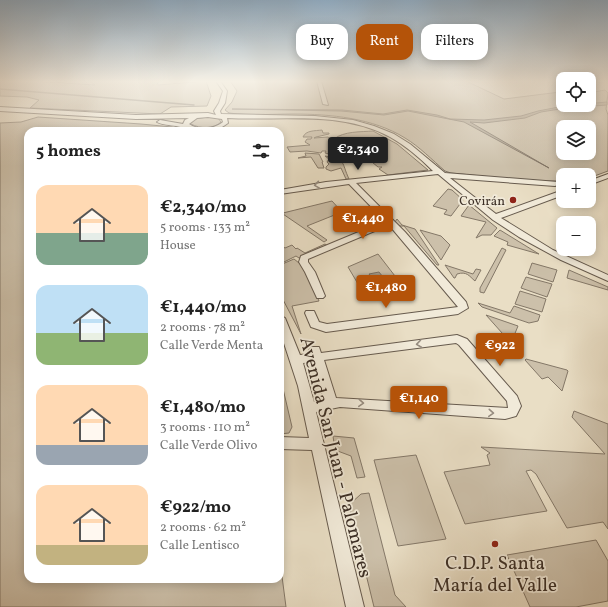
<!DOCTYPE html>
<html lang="en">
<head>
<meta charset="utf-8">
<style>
	body { margin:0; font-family:Vollkorn,serif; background:#f6f6f6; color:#222; height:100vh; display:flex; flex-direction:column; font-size:15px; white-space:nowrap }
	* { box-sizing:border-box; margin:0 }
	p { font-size:13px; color:#767676 }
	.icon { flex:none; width:22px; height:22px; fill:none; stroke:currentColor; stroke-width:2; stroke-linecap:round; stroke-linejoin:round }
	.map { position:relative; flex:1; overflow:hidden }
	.drawer { position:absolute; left:24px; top:127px; width:260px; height:456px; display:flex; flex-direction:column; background:#fff; border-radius:12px; box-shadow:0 2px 10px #0003 }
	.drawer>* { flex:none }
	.top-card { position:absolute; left:296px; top:24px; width:252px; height:36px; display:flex; gap:8px }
	.fabs { position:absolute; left:556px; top:72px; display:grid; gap:8px }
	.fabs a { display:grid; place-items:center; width:40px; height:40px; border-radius:8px; background:#fff; box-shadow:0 2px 10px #0003; font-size:20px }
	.price { position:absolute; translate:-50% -34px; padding:0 9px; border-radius:4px; background:#b45309; color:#fff; font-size:13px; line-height:26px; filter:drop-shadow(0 1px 2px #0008) }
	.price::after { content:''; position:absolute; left:50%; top:24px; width:12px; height:9px; margin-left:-6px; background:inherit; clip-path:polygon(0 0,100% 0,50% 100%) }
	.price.current { background:#222; color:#fff }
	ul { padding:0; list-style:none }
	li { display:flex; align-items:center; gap:12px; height:100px; padding:0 12px }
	li span { display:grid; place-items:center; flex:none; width:112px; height:80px; border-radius:12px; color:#555 }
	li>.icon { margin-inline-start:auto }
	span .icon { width:48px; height:48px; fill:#fffc; stroke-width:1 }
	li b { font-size:17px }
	h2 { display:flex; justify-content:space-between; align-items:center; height:48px; padding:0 12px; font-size:17px }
	.chip { padding:0 14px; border-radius:12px; background:#fff; box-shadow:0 2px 10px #0003; font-size:14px; line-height:36px }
	.chip.current { background:#b45309; color:#fff }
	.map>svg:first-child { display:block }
	.green { fill:#ccc0aa; stroke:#847868; fill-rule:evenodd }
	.water { fill:#aea28f; stroke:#807465 }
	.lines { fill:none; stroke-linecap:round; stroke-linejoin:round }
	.stream { stroke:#807465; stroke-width:1.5 }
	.minor-casing { stroke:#675b4e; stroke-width:2 }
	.minor { fill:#f1ead9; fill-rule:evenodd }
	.oneway { stroke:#968c80 }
	.poi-dot { fill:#8f2418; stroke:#f1ead9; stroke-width:1.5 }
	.labels { text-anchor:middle; stroke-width:3.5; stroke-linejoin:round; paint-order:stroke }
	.far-poi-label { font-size:13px; fill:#3c2f26; stroke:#f1ead9; text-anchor:end }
	.near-street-label { font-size:19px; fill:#3c2f26; stroke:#f1ead9 }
	.near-poi-label { font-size:19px; fill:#3c2f26; stroke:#f1ead9 }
</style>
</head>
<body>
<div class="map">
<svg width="608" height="607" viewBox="0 0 608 607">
	<rect width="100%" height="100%" fill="#e9dec5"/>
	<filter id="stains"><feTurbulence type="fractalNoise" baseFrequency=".005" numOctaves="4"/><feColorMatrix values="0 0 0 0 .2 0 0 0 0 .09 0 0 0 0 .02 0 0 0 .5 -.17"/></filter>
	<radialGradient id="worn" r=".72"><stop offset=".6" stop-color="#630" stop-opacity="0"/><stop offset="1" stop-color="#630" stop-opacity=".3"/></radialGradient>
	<!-- green -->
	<g class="green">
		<path d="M 0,81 L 33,81 L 95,85 L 90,81 L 157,81 L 158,85 L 206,81 L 211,96 L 207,106 L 171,107 L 160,114 L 30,108 L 39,100 L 27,97 L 0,96 Z"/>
		<path d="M 230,81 L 466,81 L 504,99 L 560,92 L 563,93 L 563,105 L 589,105 L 589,93 L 605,90 L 608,93 L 606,109 L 608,115 L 608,171 L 589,178 L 589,175 L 563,175 L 563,181 L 532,181 L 451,173 L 445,171 C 432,160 420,147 405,138 C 373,118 330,114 293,114 C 271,114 251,116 229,113 L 225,110 L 232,102 L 237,91 ZM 563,127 L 589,127 L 589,153 L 563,153 Z"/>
		<path d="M 38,117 L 141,124 L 172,127 L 180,131 L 28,131 L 28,579 L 280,579 L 280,561 L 286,607 L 0,607 L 0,123 L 21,122 Z"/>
		<path d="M 207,117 L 218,118 L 221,122 C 214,129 200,129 191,124 L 190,123 L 195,119 Z"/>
		<path d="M 322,130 L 323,133 L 329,133 L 329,134 L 316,137 L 314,138 L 328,137 L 335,142 L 334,144 L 353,153 L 342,157 L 325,153 L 326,151 L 322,151 L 321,153 L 307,151 L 290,152 L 287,147 L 310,145 L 305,142 L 307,139 L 311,139 L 312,137 L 303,137 C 306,130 315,131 322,130 Z"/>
		<path d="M 373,131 L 397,144 L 428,170 L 388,175 L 379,169 L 382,167 L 378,167 L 361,153 L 334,139 C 344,131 361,132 373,131 Z"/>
		<path d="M 305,153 L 319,154 L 323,162 L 322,162 L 324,168 L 318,168 L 311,157 L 298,158 L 306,156 Z"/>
		<path d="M 325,156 C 347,160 341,162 349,179 L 346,179 L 341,168 L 331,171 L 326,169 L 326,167 L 329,164 L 327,162 L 329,159 Z"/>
		<path d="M 448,189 L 452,190 L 463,200 L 451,216 L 444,214 L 447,210 L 433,206 Z"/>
		<path d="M 332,201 L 342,212 L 307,226 L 327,240 L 324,242 L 280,212 L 280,211 L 283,213 Z"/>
		<path d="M 469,205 L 497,228 L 491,235 L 482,235 L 476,238 L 486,222 L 461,216 Z"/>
		<path d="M 397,219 L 402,225 L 415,229 L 439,265 L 437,265 L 404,226 L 399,226 L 395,222 Z"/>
		<path d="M 420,230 L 441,236 L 450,245 L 441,260 Z"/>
		<path d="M 500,230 L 539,254 L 507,245 L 508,242 L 494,236 Z"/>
		<path d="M 325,244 L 328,246 L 299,258 L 296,256 L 280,264 L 280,245 L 285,248 L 292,245 L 296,249 L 297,248 L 305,253 Z"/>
		<path d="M 502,248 L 506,250 L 484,293 L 480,292 L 480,288 Z"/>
		<path d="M 378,254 L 405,289 L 364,294 L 348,267 Z"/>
		<path d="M 294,259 L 304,267 L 319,301 L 292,306 L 301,334 L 280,294 L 280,265 Z"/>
		<path d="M 532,263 L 557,270 L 553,282 L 528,274 Z"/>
		<path d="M 445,265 L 473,274 L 476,269 L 481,270 L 475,281 C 469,276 467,271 457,274 L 455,278 L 454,278 Z"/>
		<path d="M 569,270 L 608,287 L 608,290 L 567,278 Z"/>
		<path d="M 526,277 L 552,284 L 547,297 L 521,288 Z"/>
		<path d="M 520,291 L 546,299 L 542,312 L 515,304 Z"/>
		<path d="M 478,303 L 510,313 L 514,306 L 540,315 L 538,321 L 529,323 L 482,307 Z"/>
		<path d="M 486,315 L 518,326 L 511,343 Z"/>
		<path d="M 526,359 L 567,370 L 568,371 L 562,391 L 548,377 L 542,379 L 525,360 Z"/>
		<path d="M 280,376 L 292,427 L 289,433 L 280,434 Z"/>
		<path d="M 574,411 L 608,424 L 608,529 L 603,522 L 567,528 L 536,474 L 531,470 L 526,471 L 547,511 L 465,524 L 444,472 L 490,465 L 487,455 L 490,453 L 481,447 L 605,454 L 572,417 Z"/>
		<path d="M 333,436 L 354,438 L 365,477 L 357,478 L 351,456 L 335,450 Z"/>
		<path d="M 416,455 L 446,539 L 398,546 L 374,460 Z"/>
		<path d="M 369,493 L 395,595 L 406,607 L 374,607 L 349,505 L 361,494 Z"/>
		<path d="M 596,540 L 608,561 L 608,601 L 576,607 L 530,607 L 507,555 Z"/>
	</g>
	<!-- water -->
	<g class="water">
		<path d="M 607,102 L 607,105 L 566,108 L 541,112 L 525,118 L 484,123 L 470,122 L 549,168 L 464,122 L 408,111 L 384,115 L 341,111 L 232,109 L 342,110 L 383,114 L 407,110 L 437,115 L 450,119 L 484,120 L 521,116 L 538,111 L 564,106 Z"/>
		<path d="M 379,272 L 390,286 L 379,288 L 369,274 Z"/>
	</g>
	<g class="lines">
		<!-- stream -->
		<path class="stream" d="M 0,89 L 194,105"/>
		<defs>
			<g id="minor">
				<path d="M 216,81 L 220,81 L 227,91 L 225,103 L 220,111 L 221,114 L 315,116 L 353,120 L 374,126 L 394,134 L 410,144 L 445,173 L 558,182 L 559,184 L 555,186 L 450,178 L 496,214 L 563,190 L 563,195 L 501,218 L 553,250 L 608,275 L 608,281 L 561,260 L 519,237 L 493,220 L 438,174 L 356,183 L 405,232 L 466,302 L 468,308 L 458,314 L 326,332 L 311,327 L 305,313 L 306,311 L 314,311 L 319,322 L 327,324 L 458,307 L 389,225 L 308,259 L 308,262 L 315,272 L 325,296 L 323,298 L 317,298 L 305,272 L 299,262 L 301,256 L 385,221 L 349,184 L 280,194 L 280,190 L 326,182 L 433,171 C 420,158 406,146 390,137 C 341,110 280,121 227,118 L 228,123 C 212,136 194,130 176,126 C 170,125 162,125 157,122 L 160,120 L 183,124 L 185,120 L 189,118 L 136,119 L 0,111 L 0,107 L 136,115 L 208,113 L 216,115 L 214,111 L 219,103 L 223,91 ZM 208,117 L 222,119 L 223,122 C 214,129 199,131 189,124 L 197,118 Z"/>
				<path d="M 317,81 L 321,81 L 328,105 L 323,104 Z"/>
				<path d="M 608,174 L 608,178 L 589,185 L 589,181 Z"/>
				<path d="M 280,315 L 285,318 L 300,355 L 311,354 L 309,350 L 311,347 L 319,347 L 321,353 L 457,335 L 467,339 L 517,396 L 521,406 L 516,416 L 505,419 L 340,407 L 316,412 L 364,607 L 346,607 L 312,450 L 280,449 L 280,437 L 309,438 L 298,386 L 280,331 ZM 456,343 L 459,345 L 507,401 L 508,408 L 336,398 L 324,360 ZM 313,362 L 324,400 L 314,402 L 303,363 Z"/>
			</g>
		</defs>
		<!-- minor casing -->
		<use href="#minor" class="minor-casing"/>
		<!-- minor -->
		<use href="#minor" class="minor"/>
	</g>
	<!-- one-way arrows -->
	<defs><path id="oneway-chevron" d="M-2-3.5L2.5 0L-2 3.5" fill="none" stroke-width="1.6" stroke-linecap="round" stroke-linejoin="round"/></defs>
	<g class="oneway">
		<use href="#oneway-chevron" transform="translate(317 185) rotate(171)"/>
		<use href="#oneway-chevron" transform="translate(419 344) rotate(172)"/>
		<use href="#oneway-chevron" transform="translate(361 403) rotate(4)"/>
		<use href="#oneway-chevron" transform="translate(491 413) rotate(4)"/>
	</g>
	<!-- sky -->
	<linearGradient id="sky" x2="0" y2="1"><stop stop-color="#91adc4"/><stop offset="0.49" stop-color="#f5f0e5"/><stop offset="1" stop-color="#f5f0e5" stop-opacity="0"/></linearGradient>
	<rect width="608" height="166" fill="url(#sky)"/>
	<!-- markers -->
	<g class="poi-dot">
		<circle cx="513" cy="200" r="4"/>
		<circle cx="495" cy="544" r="4"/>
	</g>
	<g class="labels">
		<!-- far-poi labels -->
		<g class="far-poi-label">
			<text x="505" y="205">Covirán</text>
		</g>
		<!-- near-street labels -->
		<g class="near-street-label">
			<text transform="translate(337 457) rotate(76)" y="7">Avenida San Juan - Palomares</text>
		</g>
		<!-- near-poi labels -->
		<g class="near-poi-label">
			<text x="495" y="569">C.D.P. Santa<tspan x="495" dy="22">María del Valle</tspan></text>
		</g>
	</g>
	<rect width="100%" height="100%" filter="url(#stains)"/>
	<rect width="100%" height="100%" fill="url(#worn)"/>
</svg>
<div class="fabs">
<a><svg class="icon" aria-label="locate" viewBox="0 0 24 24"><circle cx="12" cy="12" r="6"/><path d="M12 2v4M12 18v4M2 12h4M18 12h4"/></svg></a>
<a><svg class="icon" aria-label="layers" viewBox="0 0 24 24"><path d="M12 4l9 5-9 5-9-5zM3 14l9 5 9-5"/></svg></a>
<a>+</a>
<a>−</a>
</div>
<b class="price current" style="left:358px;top:171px">€2,340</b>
<b class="price" style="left:363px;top:240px">€1,440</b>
<b class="price" style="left:386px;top:309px">€1,480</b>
<b class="price" style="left:500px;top:367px">€922</b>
<b class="price" style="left:419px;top:420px">€1,140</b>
<div class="top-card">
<a class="chip">Buy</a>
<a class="chip current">Rent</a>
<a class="chip">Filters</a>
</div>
<section class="drawer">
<h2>5 homes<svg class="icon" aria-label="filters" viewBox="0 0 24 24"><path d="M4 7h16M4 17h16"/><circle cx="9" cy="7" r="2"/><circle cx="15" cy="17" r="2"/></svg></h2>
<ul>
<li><span style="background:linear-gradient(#ffd9b3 60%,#7fa58c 0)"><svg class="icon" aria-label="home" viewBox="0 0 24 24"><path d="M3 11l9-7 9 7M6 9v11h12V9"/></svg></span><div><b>€2,340/mo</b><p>5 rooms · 133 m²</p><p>House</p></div></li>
<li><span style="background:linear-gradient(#bfe0f5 60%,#8fb573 0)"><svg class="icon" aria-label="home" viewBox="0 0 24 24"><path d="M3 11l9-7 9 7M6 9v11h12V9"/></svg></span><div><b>€1,440/mo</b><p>2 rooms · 78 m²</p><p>Calle Verde Menta</p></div></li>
<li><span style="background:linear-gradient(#ffd9b3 75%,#9aa5b1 0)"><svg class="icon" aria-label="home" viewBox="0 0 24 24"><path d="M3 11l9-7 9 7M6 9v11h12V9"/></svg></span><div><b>€1,480/mo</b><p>3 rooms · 110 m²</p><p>Calle Verde Olivo</p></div></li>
<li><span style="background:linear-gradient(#ffd9b3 75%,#c2b280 0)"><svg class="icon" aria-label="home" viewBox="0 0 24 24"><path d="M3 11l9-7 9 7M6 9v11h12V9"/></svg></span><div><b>€922/mo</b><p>2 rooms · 62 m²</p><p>Calle Lentisco</p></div></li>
</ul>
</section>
</div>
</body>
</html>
